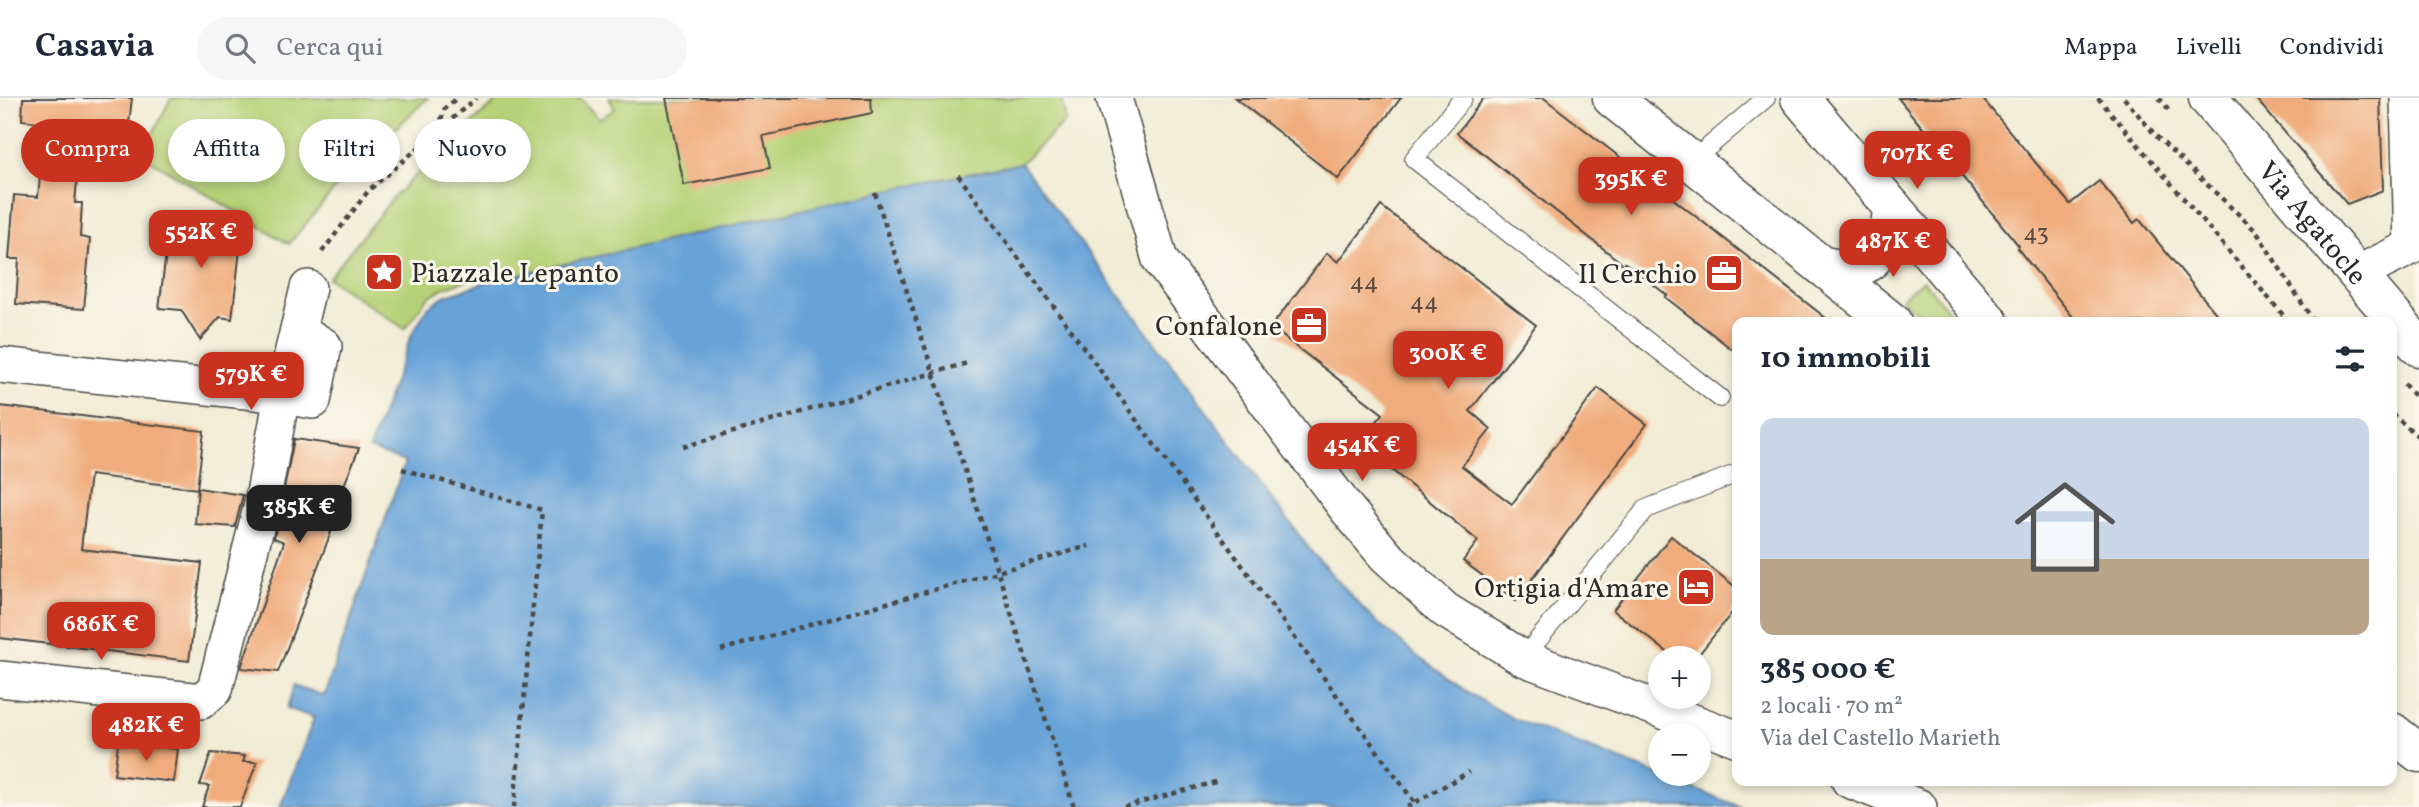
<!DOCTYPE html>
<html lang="it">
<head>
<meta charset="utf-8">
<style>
	body { margin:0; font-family:Vollkorn,serif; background:#f6f6f7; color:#1f2937; height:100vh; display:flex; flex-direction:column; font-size:26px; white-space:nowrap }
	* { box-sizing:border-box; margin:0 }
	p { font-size:23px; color:#747a83 }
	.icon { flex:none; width:38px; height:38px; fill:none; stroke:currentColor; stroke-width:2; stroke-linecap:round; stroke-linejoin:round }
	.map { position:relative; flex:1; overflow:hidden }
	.sheet { position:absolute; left:1732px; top:219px; width:665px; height:469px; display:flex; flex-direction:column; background:#fff; border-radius:14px; box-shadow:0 4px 10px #0003 }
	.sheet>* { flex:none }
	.hud { position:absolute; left:21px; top:21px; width:665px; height:63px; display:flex; gap:14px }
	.buttons { position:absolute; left:1648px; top:548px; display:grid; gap:14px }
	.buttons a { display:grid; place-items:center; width:63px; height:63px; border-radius:50%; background:#fff; box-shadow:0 4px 10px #0003; font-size:35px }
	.price { position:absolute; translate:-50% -60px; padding:0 16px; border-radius:14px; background:#c8321e; color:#fff; font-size:23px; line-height:46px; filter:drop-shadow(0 2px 4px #0008) }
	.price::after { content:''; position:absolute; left:50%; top:42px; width:21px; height:16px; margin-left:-10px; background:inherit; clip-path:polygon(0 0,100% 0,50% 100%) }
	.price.on { background:#222; color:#fff }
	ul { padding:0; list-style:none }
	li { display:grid; align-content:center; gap:14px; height:371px; padding:0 28px }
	li span { display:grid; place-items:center; height:217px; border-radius:14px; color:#555 }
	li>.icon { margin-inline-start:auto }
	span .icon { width:126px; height:126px; fill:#fffc; stroke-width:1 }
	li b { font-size:30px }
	h2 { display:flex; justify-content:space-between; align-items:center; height:84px; padding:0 28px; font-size:30px }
	.chip { padding:0 24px; border-radius:32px; background:#fff; box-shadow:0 4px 10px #0003; font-size:24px; line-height:63px }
	.chip.on { background:#c8321e; color:#fff }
	header { display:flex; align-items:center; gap:42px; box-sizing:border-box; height:98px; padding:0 35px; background:#fff; border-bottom:2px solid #e0e1e3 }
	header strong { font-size:33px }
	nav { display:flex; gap:38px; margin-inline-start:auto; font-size:24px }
	.search { width:490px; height:63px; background:#f6f6f7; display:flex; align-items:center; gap:18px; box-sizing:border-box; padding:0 24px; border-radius:38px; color:#747a83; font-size:26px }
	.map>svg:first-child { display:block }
	.green { fill:#b6d177; stroke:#707e51; stroke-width:2 }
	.water { fill:#68a3d8; stroke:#4a6782; stroke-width:2 }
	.building { fill:#f0ac7c }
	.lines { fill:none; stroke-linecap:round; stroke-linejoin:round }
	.service-casing { stroke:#494844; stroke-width:20 }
	.minor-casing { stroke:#494844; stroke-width:38 }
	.tertiary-casing { stroke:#494844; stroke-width:41 }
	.path { stroke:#494844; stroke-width:4.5; stroke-dasharray:5 5; stroke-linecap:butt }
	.service { stroke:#fff; stroke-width:18 }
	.minor { stroke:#fff; stroke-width:35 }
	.tertiary { stroke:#fff; stroke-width:38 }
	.labels { text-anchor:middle; stroke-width:6; stroke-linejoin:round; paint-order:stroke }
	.number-label { font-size:24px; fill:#5c4b3f }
	.street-label { font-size:28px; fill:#2b2b2b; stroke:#fbf7ec }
	.poi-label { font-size:28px; fill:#2b2b2b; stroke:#fbf7ec; text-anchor:end }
</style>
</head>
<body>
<header>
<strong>Casavia</strong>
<div class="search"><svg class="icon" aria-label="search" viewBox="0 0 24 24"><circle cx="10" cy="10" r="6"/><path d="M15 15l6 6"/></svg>Cerca qui</div>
<nav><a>Mappa</a><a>Livelli</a><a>Condividi</a></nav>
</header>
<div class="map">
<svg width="2419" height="709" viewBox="0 0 2419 709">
	<rect width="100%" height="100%" fill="#fbf7ec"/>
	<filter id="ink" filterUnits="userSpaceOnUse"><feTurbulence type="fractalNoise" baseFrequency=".0143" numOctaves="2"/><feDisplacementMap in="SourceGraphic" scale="14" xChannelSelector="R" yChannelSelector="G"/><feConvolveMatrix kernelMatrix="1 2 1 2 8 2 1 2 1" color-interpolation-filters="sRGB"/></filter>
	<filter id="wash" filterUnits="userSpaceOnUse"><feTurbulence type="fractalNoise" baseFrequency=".00686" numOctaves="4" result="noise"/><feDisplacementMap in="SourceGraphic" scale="28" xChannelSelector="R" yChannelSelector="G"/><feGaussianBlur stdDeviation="1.57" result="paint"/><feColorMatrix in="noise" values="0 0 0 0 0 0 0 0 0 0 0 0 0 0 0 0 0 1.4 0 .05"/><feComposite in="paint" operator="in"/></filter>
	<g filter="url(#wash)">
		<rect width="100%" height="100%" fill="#f1ecd5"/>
		<!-- green -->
		<g class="green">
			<path d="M 171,0 L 428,0 L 349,74 L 289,146 L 142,57 Z"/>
			<path d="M 501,0 L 580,0 L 599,21 L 615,11 L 609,0 L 1061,0 L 1066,23 L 1021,65 L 875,95 L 486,184 L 484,176 L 443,190 L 427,200 L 405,231 L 328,180 L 393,100 L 452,42 Z"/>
			<path d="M 1923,182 L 1958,224 L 1929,224 L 1901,201 Z"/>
		</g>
		<!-- water -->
		<path class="water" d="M 1021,65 L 1314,457 L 1372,520 L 1417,558 L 1469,595 L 1514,621 L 1741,709 L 280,709 L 314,620 L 287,610 L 294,587 L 324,598 L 405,364 L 369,351 L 412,236 L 428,209 L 444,198 L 486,184 L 875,95 Z"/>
		<g id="blocks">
			<!-- building -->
			<g class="building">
				<path d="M 23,0 L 132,0 L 128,34 L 82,29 L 75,105 L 82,105 L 80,139 L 90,141 L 84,211 L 16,206 L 19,161 L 9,161 L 14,97 L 38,99 L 45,25 L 22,22 Z"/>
				<path d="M 666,0 L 871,0 L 872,15 L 763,38 L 770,70 L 684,87 Z"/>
				<path d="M 1235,0 L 1401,0 L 1338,81 Z"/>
				<path d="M 1484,0 L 1544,0 L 1831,224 L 1738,224 L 1738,256 L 1665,199 L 1667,197 L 1625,165 L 1624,167 L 1457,35 Z"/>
				<path d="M 1898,0 L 1982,0 L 2070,106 L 2099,83 L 2134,125 L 2139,121 L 2223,224 L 2077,224 L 2017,150 L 2019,148 Z"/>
				<path d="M 2255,0 L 2380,0 L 2383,92 L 2347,106 Z"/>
				<path d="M 1381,108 L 1536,227 L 1470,313 L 1491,331 L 1462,368 L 1512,406 L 1598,290 L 1647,326 L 1516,503 L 1463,463 L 1478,443 L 1359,345 L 1383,316 L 1271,229 L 1327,155 L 1338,164 Z"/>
				<path d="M 171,117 L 243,126 L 232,221 L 220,219 L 200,242 L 181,212 L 159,210 Z"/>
				<path d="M 0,308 L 204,333 L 197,391 L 90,377 L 81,451 L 202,465 L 189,563 L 0,540 Z"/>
				<path d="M 294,341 L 359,350 L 327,430 L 331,434 L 278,574 L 241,570 L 284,444 L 274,440 Z"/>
				<path d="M 198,390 L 243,397 L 235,429 L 195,426 Z"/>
				<path d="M 1671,438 L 1738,491 L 1738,507 L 1696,560 L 1675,560 L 1613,512 Z"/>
				<path d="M 118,646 L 178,651 L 174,684 L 114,677 Z"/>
				<path d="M 211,655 L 245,658 L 243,664 L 257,664 L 240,709 L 202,709 L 209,688 L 200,687 Z"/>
			</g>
		</g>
	</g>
	<g filter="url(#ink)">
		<use href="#blocks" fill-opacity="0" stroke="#494844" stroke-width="2"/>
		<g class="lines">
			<defs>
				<g id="service">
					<path d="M 1463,0 L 1414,61 L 1720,300"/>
					<path d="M 1692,63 L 1766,0"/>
					<path d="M 1523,560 L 1646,411 L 1738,375"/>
				</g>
				<g id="minor">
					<path d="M 1114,0 L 1160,162 L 1346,410 L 1385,457 L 1445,512 L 1523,560 L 1738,641"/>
					<path d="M 2408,0 L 2412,148"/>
					<path d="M 2357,176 L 2419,145"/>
					<path d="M 0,267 L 256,294 L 313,303 L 324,248 L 298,232"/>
					<path d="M 0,581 L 201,603 L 215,591 L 262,406 L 282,298 L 308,190"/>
					<path d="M 1849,682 L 1919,709"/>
				</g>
				<g id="tertiary">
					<path d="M 1612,0 L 1892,224"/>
					<path d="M 1800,0 L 1989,224"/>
					<path id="s1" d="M 2208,0 L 2419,249"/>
					<path d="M 1822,168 C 1831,169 1842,172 1851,171 C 1881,166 1891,134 1892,109"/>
					<path d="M 2392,634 L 2419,655"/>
				</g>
			</defs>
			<!-- service casing -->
			<use href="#service" class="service-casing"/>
			<!-- minor casing -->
			<use href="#minor" class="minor-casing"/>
			<!-- tertiary casing -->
			<use href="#tertiary" class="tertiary-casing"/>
			<!-- path -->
			<g class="path">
				<path d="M 2098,0 L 2289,224"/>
				<path d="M 2124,0 L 2157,39 L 2256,133 L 2314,224"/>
				<path d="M 2159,0 L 2170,13"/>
				<path d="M 437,34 L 476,0"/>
				<path d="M 958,77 L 1415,705"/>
				<path d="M 875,95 L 1074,709"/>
				<path d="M 322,154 L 369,92 L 437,34 L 445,10 L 457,0"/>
				<path d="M 2404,286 L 2419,304"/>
				<path d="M 2392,316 L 2419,339"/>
				<path d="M 683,349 L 967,265"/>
				<path d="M 402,371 L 542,412 L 514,709"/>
				<path d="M 721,552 L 1089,448"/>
				<path d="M 1124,709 L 1219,683"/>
				<path d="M 1407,709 L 1469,674"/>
			</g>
			<!-- service -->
			<use href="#service" class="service"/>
			<!-- minor -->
			<use href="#minor" class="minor"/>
			<!-- tertiary -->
			<use href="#tertiary" class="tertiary"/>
		</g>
	</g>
	<!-- icons -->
	<defs>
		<symbol id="sight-square" viewBox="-11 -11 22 22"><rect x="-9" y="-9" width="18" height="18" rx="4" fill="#c8321e" stroke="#fbf7ec"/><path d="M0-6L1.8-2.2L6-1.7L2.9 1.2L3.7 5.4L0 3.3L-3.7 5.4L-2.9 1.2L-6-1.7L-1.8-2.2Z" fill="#fff"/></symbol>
		<symbol id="office-square" viewBox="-11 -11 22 22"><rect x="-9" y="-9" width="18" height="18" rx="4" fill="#c8321e" stroke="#fbf7ec"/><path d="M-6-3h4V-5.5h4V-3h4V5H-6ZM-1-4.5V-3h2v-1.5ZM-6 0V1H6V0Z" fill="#fff"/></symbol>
		<symbol id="hotel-square" viewBox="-11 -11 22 22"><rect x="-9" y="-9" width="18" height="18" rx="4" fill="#c8321e" stroke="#fbf7ec"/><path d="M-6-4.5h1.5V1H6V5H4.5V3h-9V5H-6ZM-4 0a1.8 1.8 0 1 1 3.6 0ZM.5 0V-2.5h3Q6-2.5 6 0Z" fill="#fff"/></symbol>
	</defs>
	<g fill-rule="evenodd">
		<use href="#sight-square" x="362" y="152" width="44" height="44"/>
		<use href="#office-square" x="1702" y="153" width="44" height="44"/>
		<use href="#office-square" x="1287" y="205" width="44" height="44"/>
		<use href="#hotel-square" x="1674" y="467" width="44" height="44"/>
	</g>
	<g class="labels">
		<!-- number labels -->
		<g class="number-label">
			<text x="2036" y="142">43</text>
			<text x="1364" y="191">44</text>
			<text x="1424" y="211">44</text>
		</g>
		<!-- street labels -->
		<g class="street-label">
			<text dy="10" stroke="none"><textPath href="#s1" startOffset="163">Via Agatocle</textPath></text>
		</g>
		<!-- poi labels -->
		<g class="poi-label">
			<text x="411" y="184" text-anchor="start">Piazzale Lepanto</text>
			<text x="1697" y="185">Il Cerchio</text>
			<text x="1282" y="237">Confalone</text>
			<text x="1669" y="499">Ortigia d'Amare</text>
		</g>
	</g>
</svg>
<div class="buttons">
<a>+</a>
<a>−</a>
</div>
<b class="price" style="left:1917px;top:93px">707K €</b>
<b class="price" style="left:1631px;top:119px">395K €</b>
<b class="price" style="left:201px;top:172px">552K €</b>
<b class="price" style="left:1893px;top:181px">487K €</b>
<b class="price" style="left:1448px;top:293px">300K €</b>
<b class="price" style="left:251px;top:314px">579K €</b>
<b class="price" style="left:1362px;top:385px">454K €</b>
<b class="price on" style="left:299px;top:447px">385K €</b>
<b class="price" style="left:101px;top:564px">686K €</b>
<b class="price" style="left:146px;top:665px">482K €</b>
<div class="hud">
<a class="chip on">Compra</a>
<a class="chip">Affitta</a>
<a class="chip">Filtri</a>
<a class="chip">Nuovo</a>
</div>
<section class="sheet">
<h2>10 immobili<svg class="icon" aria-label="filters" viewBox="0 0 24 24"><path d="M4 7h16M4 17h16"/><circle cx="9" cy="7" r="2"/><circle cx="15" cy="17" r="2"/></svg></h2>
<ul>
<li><span style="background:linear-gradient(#c9d6e8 65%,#b9a48a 0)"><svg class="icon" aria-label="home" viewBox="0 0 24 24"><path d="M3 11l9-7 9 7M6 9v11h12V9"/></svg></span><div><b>385 000 €</b><p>2 locali · 70 m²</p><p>Via del Castello Marieth</p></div></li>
</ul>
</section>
</div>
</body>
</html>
